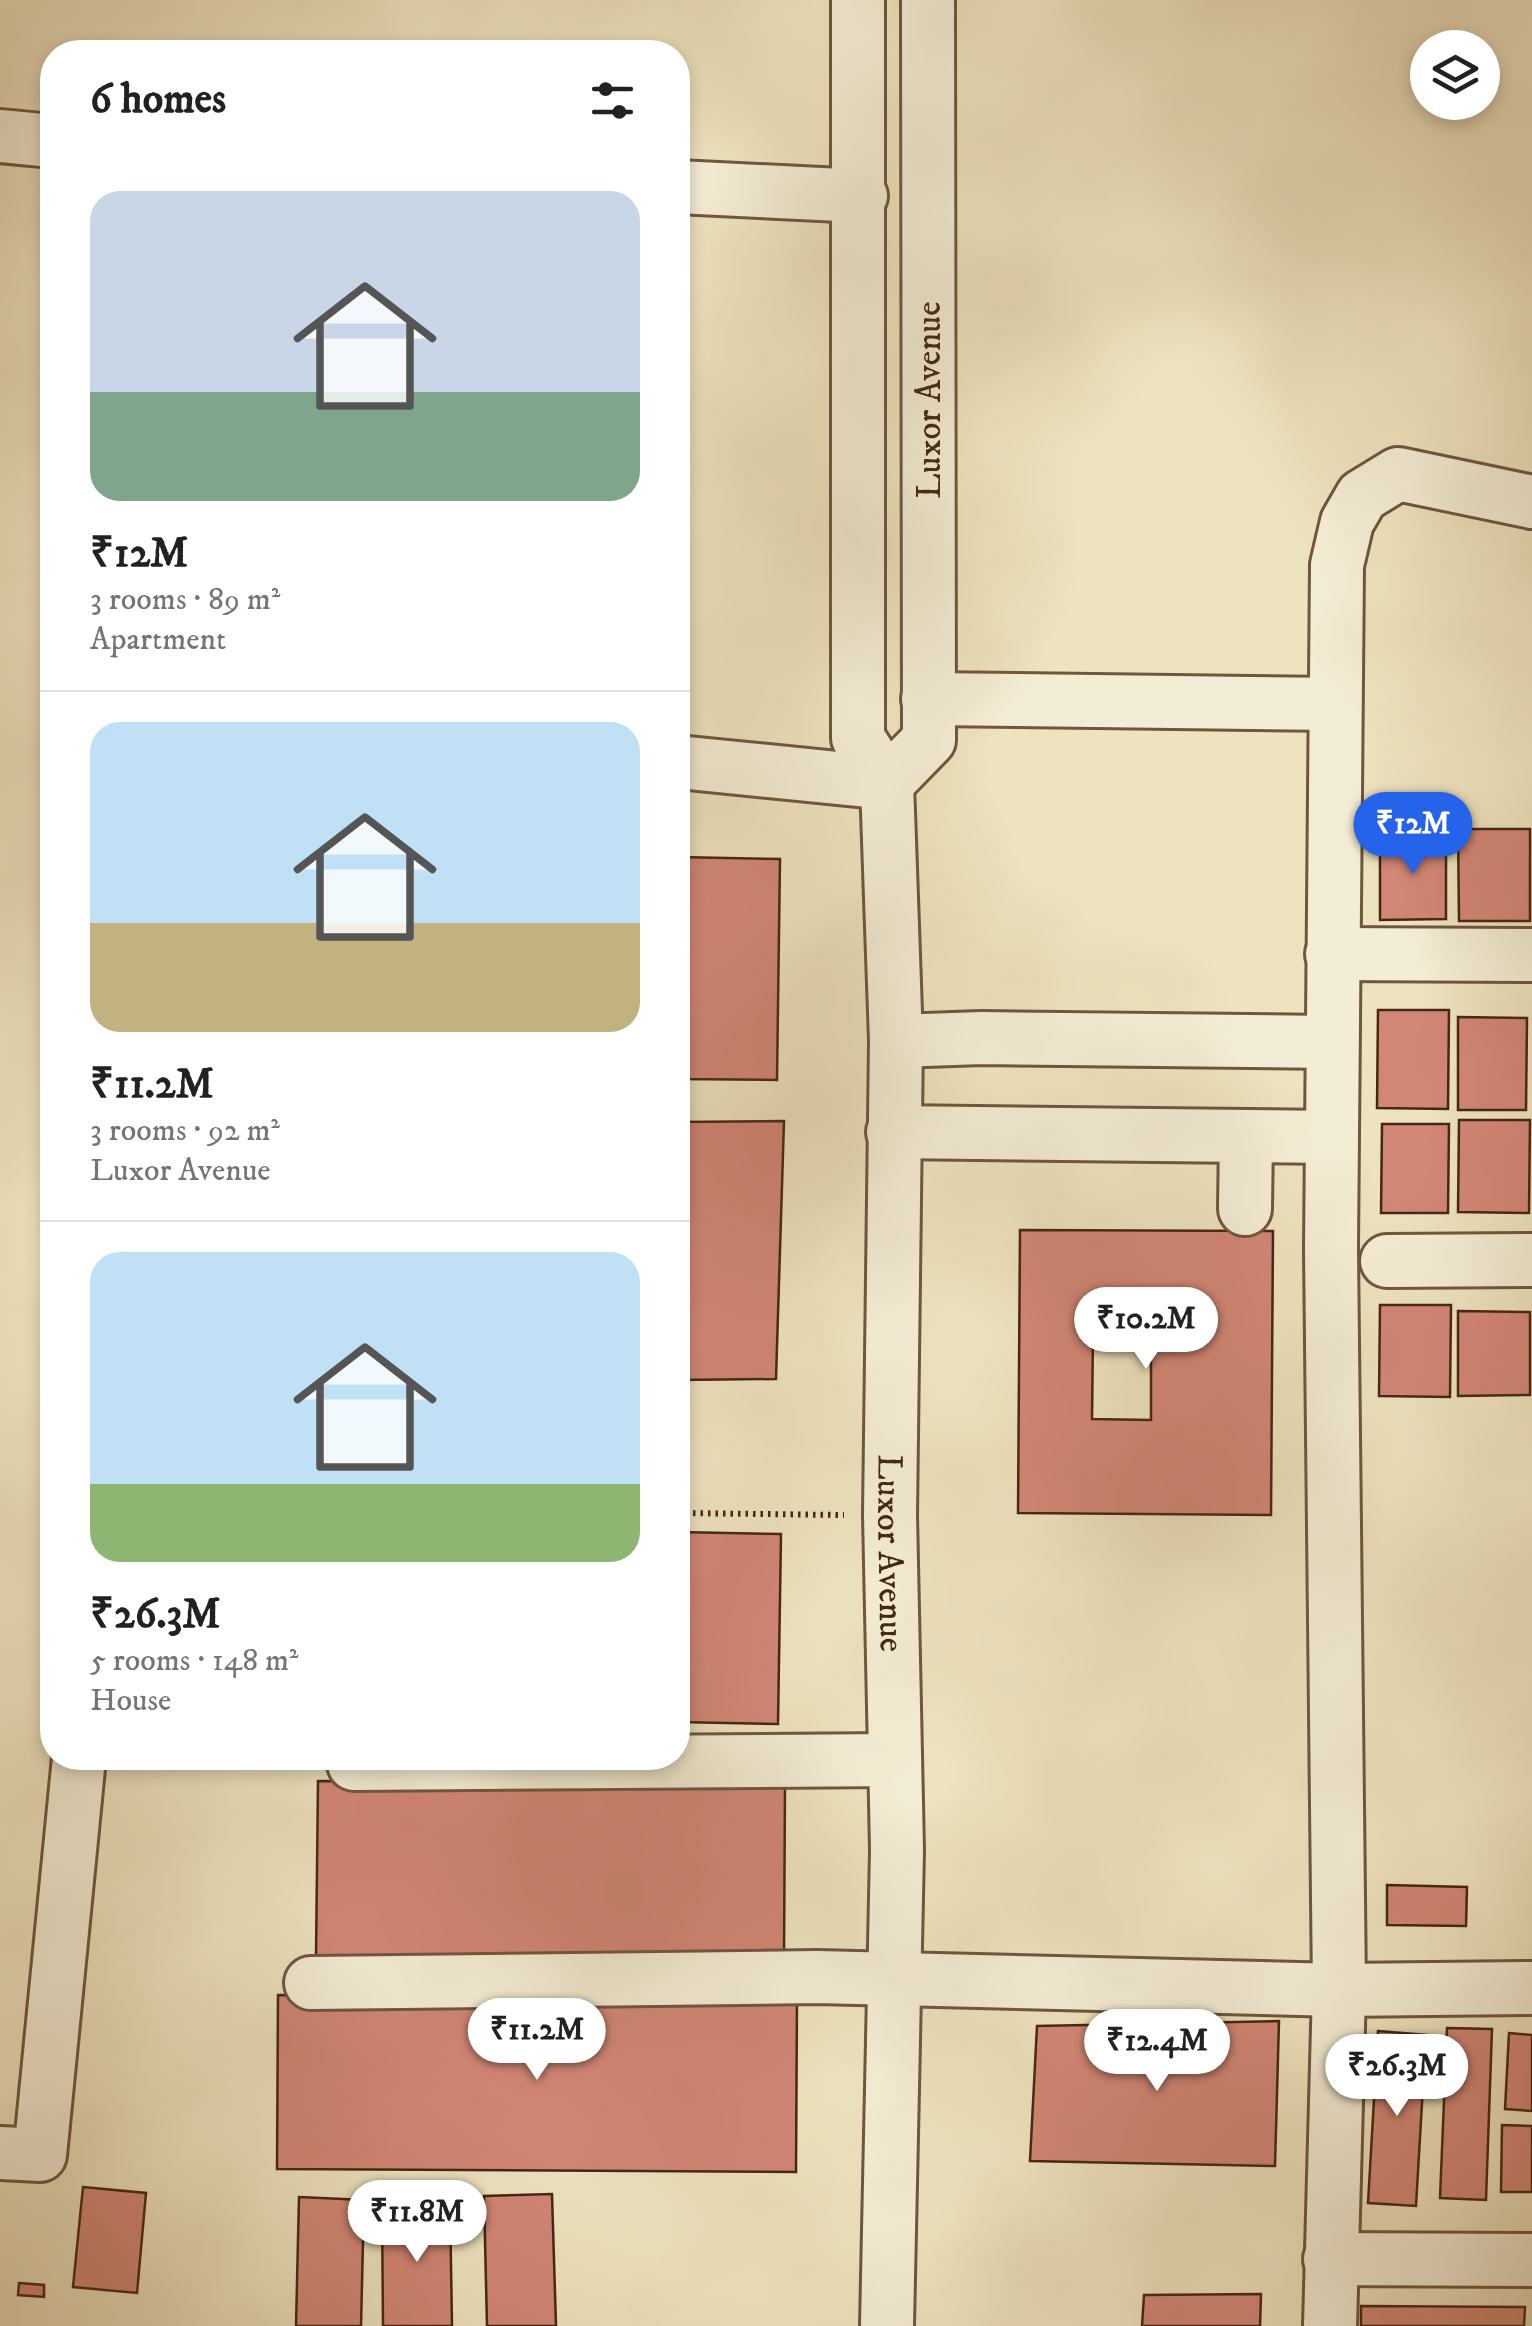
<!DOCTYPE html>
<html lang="en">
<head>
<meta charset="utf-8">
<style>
	body { margin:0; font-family:"IM FELL DW Pica",serif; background:#f2f2f2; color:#202124; height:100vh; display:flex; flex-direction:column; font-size:38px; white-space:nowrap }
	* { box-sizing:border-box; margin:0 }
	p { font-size:32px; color:#757577 }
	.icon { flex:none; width:55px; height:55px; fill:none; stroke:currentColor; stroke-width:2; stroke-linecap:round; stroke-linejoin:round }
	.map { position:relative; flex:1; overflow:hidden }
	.details { position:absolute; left:40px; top:40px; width:650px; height:1730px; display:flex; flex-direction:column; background:#fff; border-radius:40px; box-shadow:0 5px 15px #0003 }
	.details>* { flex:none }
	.tools { position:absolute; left:1410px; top:30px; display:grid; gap:20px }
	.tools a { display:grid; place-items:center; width:90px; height:90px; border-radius:50%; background:#fff; box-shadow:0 5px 15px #0003; font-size:50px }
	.price { position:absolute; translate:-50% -85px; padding:0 22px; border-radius:35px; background:#fff; color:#222; font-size:32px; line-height:65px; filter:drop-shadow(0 2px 5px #0008) }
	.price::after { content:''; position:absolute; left:50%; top:60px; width:30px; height:22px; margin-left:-15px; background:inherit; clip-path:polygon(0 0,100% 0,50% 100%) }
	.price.active { background:#2563eb; color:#fff }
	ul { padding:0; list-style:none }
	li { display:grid; align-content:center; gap:20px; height:530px; padding:0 50px }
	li+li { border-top:2px solid #e0e0e0 }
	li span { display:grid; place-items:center; height:310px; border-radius:30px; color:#555 }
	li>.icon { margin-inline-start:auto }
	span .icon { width:180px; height:180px; fill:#fffc; stroke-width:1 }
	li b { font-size:42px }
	h2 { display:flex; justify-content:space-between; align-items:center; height:120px; padding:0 50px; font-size:42px }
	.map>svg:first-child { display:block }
	.building { fill:#d28676; stroke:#452712; stroke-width:2.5; fill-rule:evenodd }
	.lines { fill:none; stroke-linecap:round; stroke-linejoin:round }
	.minor-casing { stroke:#6f563d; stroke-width:58 }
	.path { stroke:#452712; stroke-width:6; stroke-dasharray:2.5 5; stroke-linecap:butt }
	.minor { stroke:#f4edd5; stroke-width:52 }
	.labels { text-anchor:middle; stroke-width:10; stroke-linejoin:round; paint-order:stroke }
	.street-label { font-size:35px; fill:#452712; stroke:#f4edd5 }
</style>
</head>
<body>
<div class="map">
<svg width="1532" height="2326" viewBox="0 0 1532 2326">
	<rect width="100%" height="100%" fill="#eee3bf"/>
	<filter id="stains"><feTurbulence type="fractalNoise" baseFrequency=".002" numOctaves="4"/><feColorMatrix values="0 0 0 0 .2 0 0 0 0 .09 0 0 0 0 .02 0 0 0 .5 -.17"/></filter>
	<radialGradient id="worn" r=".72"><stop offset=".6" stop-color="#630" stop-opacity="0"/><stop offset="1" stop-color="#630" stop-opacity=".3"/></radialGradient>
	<!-- building -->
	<g class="building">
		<path d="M 1458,829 L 1530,829 L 1530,921 L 1459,921 Z"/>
		<path d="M 1380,834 L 1446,834 L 1446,919 L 1380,920 Z"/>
		<path d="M 678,857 L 780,859 L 777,1080 L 678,1079 Z"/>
		<path d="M 1378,1010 L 1449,1010 L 1448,1109 L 1377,1108 Z"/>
		<path d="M 1458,1017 L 1527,1018 L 1526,1110 L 1458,1110 Z"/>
		<path d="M 1459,1120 L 1530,1120 L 1529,1213 L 1458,1212 Z"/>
		<path d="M 784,1121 L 776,1379 L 678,1380 L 678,1122 Z"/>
		<path d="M 1382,1124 L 1449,1124 L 1448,1213 L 1381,1213 Z"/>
		<path d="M 1020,1230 L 1273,1231 L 1271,1515 L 1018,1513 ZM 1093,1335 L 1151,1336 L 1151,1420 L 1092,1419 Z"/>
		<path d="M 1380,1305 L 1451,1305 L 1450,1397 L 1379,1396 Z"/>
		<path d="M 1458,1311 L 1530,1312 L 1530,1395 L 1458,1396 Z"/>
		<path d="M 678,1532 L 781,1534 L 778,1724 L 678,1722 Z"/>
		<path d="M 318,1781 L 785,1784 L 784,1959 L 316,1956 Z"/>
		<path d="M 1387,1885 L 1467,1887 L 1466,1926 L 1387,1925 Z"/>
		<path d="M 278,1995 L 797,1998 L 796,2172 L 277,2169 Z"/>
		<path d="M 1279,2021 L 1275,2166 L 1030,2161 L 1037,2026 Z"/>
		<path d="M 1447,2028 L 1492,2029 L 1486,2200 L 1440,2198 Z"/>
		<path d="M 1378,2031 L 1426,2035 L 1416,2206 L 1368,2203 Z"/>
		<path d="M 1509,2033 L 1532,2035 L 1532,2111 L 1505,2109 Z"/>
		<path d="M 1502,2125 L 1532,2126 L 1532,2192 L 1501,2192 Z"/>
		<path d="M 83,2187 L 146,2193 L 137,2293 L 73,2287 Z"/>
		<path d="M 552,2194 L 556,2326 L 487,2326 L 484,2196 Z"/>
		<path d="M 299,2197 L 364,2200 L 361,2326 L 296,2326 Z"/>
		<path d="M 450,2204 L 452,2326 L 383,2326 L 382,2205 Z"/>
		<path d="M 19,2283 L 44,2285 L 44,2297 L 18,2295 Z"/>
		<path d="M 1261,2294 L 1260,2326 L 1142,2326 L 1144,2295 Z"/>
		<path d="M 1361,2306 L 1525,2307 L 1524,2326 L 1361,2326 Z"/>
	</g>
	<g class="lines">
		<defs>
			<g id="minor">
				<path id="s1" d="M 858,0 L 858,738 L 887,783 L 896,1041 L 890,1515 L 897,1850 L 887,2326"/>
				<path d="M 0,136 L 52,141"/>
				<path d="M 678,187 L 861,196"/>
				<path d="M 928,699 L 1335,704"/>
				<path d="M 678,762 L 887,783"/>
				<path d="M 887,783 L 929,740 L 928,0"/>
				<path d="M 1332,954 L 1532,955"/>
				<path d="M 896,1041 L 982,1038 L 1332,1042"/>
				<path d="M 893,1132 L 1331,1137"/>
				<path d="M 1245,1209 L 1246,1137"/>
				<path d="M 1387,1261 L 1532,1260"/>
				<path d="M 354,1764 L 895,1760"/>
				<path d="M 311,1983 L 817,1977 L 1339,1990 L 1532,1988"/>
				<path d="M 0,2153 L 40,2155 L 79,1758"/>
				<path d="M 1330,2259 L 1532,2260"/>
				<path d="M 1330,2326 L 1339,1990 L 1331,1250 L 1337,565 L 1347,522 L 1362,496 L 1398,474 L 1532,502"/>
			</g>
		</defs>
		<!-- minor casing -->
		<use href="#minor" class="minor-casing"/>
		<!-- path -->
		<path class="path" d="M 678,1513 L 844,1515"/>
		<!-- minor -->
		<use href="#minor" class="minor"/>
	</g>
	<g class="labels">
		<!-- street labels -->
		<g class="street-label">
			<text transform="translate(928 400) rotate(-90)" y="12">Luxor Avenue</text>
			<text dy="12" stroke="none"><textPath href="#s1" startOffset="1562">Luxor Avenue</textPath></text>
		</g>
	</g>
	<rect width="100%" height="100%" filter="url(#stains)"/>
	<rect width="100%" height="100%" fill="url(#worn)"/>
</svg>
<div class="tools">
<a><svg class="icon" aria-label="layers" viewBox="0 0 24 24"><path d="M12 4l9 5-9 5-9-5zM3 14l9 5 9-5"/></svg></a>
</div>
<b class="price active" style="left:1413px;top:877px">₹12M</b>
<b class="price" style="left:1146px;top:1372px">₹10.2M</b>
<b class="price" style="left:537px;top:2083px">₹11.2M</b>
<b class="price" style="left:1157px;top:2094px">₹12.4M</b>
<b class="price" style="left:1397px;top:2119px">₹26.3M</b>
<b class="price" style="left:417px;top:2265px">₹11.8M</b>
<section class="details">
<h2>6 homes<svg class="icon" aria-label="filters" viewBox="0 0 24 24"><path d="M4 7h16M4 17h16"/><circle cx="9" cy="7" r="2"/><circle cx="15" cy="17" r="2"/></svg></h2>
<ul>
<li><span style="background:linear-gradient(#c9d6e8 65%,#7fa58c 0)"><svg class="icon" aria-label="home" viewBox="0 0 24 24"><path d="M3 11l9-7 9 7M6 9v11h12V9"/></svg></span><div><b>₹12M</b><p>3 rooms · 89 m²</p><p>Apartment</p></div></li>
<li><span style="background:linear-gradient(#bfe0f5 65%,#c2b280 0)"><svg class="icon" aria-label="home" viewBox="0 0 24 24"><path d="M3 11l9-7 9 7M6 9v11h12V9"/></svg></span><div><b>₹11.2M</b><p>3 rooms · 92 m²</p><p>Luxor Avenue</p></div></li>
<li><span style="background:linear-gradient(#bfe0f5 75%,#8fb573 0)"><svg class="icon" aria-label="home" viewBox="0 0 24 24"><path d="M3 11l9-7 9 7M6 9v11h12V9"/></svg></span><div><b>₹26.3M</b><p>5 rooms · 148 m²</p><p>House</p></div></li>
</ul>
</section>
</div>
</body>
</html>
